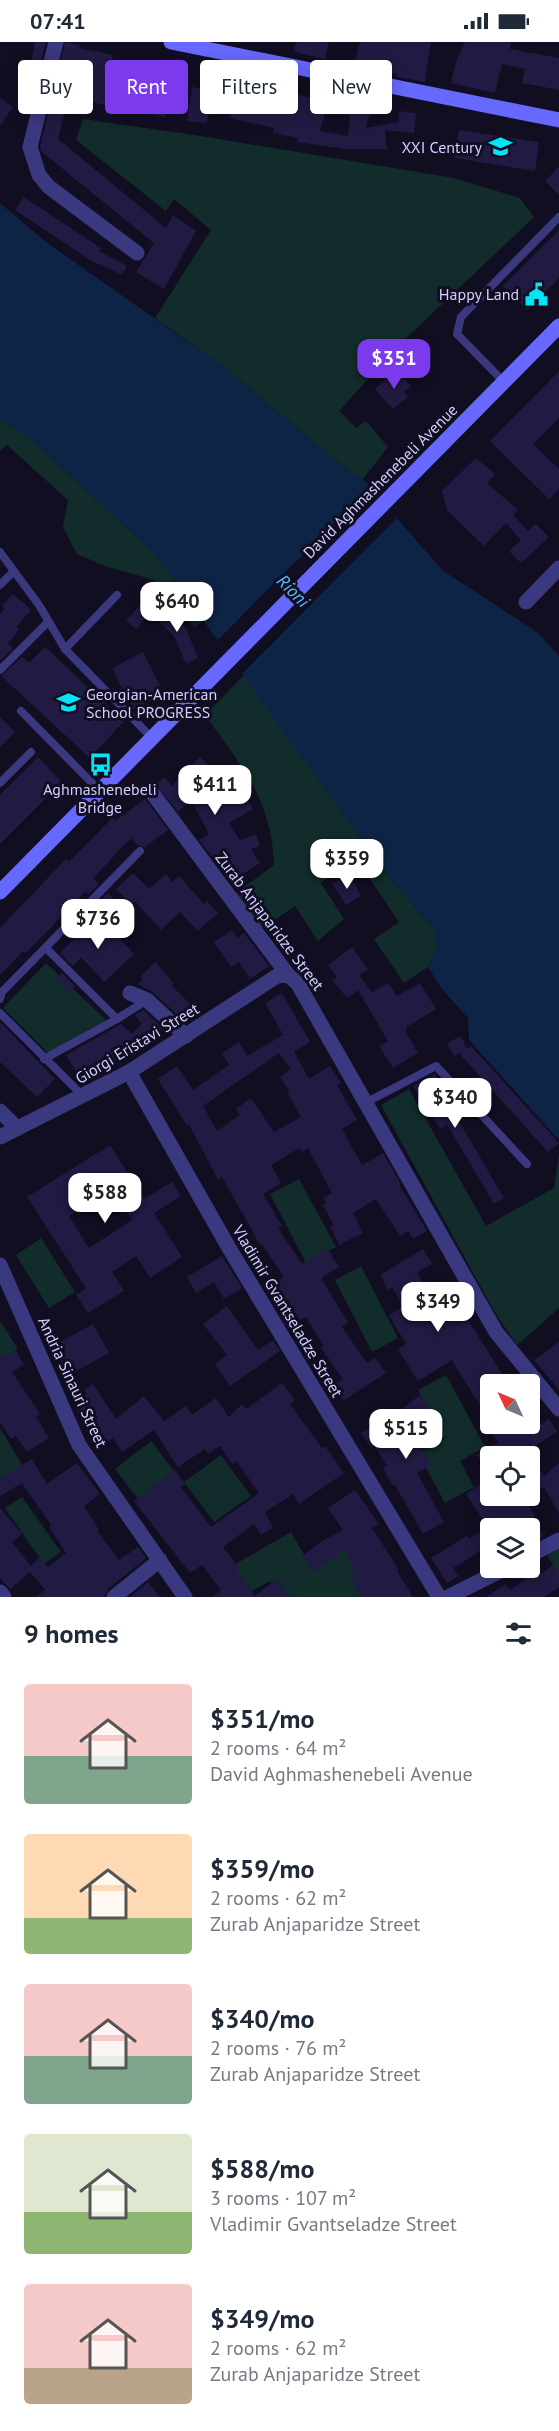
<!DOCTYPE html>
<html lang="en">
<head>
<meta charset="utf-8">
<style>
	body { margin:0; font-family:"PT Sans",sans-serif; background:#f6f6f7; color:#1f2937; height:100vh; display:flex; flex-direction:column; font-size:22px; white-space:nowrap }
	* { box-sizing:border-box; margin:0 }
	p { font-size:20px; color:#747a83 }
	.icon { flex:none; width:33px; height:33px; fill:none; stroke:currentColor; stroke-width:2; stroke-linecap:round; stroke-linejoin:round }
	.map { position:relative; height:1555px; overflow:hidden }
	.details { display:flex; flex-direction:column; background:#fff; flex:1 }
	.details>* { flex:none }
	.banner { position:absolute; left:18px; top:18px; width:524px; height:54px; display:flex; gap:12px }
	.needle { width:39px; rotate:314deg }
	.controls { position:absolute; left:480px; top:1332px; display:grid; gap:12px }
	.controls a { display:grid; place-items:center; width:60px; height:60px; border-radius:6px; background:#fff; box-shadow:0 3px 15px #0003; font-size:30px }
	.price { position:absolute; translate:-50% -51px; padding:0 14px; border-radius:12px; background:#fff; color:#222; font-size:20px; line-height:39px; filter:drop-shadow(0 2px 3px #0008) }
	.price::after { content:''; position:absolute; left:50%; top:36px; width:18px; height:14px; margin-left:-9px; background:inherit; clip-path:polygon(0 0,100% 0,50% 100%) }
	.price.current { background:#7c3aed; color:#fff }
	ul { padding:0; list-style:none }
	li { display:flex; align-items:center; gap:18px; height:150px; padding:0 24px }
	li span { display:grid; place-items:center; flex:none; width:168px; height:120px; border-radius:6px; color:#555 }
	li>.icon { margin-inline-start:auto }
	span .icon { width:72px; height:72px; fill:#fffc; stroke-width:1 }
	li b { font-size:26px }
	h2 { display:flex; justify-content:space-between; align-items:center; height:72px; padding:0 24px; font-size:26px }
	.tag { padding:0 21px; border-radius:6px; background:#fff; box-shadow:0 3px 15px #0003; font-size:21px; line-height:54px }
	.tag.current { background:#7c3aed; color:#fff }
	.status { display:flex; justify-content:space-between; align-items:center; height:42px; padding:0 30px; background:#fff; direction:ltr }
	.status svg { height:16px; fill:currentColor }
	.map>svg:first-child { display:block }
	.green { fill:#112c2a }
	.water { fill:#0d2446 }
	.pier { fill:#110e22 }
	.building { fill:#211a42; fill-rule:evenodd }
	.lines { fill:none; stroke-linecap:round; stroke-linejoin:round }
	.service { stroke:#3a3980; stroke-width:8 }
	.minor { stroke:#3a3980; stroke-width:15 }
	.secondary { stroke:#6768fd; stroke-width:15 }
	.labels { text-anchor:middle; stroke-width:6; stroke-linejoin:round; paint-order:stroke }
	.poi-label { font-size:16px; fill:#d3cffe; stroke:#110e22; text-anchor:end }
	.street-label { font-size:16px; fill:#d3cffe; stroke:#110e22 }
	.water-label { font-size:18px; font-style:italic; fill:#5fb8fd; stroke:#110e22 }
</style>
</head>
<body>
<div class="status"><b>07:41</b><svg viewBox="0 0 49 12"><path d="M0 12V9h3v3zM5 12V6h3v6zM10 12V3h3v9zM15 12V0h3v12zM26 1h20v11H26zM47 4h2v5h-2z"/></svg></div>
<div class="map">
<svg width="559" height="1555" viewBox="0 0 559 1555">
	<rect width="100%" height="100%" fill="#110e22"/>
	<!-- green -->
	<g class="green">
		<path d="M 83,77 L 201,94 L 454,136 L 520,156 L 534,175 L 401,301 L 339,369 L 356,386 L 366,379 L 388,405 L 363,437 L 351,431 L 225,326 L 155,276 L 211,188 L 174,157 L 166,169 L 76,98 Z"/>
		<path d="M 0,377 L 31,397 L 156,513 L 204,578 L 195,585 L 170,560 L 154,538 L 105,524 L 77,512 L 63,485 L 68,458 L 7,403 L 0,409 Z"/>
		<path d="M 244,633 L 388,834 L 436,890 L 437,905 L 428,925 L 404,941 L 374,897 L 399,880 L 355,815 L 321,841 L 344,877 L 318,899 L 295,864 L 255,891 L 229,856 L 274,823 C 272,757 241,724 205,673 Z"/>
		<path d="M 46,921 L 106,978 L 48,1011 L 3,966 Z"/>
		<path d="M 409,1047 L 486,1184 L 554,1146 L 559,1113 L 559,1266 L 517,1303 L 494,1269 L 381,1063 Z"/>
		<path d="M 299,1137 L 336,1205 L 306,1221 L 270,1152 Z"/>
		<path d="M 41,1196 L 75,1250 L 49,1266 L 16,1213 Z"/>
		<path d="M 361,1224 L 398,1296 L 372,1310 L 335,1238 Z"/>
		<path d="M 0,1279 L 18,1307 L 0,1318 Z"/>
		<path d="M 446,1333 L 485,1405 L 460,1419 L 474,1445 L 445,1461 L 418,1411 L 444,1397 L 418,1348 Z"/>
		<path d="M 0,1386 L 26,1429 L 0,1444 Z"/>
		<path d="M 151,1399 L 174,1429 L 138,1457 L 115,1427 Z"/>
		<path d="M 221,1413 L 251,1454 L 214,1480 L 184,1440 Z"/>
		<path d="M 22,1455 L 61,1510 L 44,1522 L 5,1466 Z"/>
		<path d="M 291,1490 L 311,1525 L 344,1507 L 371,1555 L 279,1555 L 270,1539 L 248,1551 L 225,1528 Z"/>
		<path d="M 559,1504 L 559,1534 L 546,1511 Z"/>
	</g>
	<!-- water -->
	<path class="water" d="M 0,161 L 46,200 L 225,326 L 351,431 L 363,437 L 442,528 L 537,590 L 559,614 L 559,1098 L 469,998 L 468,976 L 442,947 L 428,925 L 437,905 L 436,890 L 388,834 L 156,513 L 31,397 L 0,377 Z"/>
	<!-- pier -->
	<path class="pier" d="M 372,443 L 399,474 L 240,634 L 216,600 Z"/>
	<!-- building -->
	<g class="building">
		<path d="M 35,0 L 46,0 L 40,22 L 31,20 Z"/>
		<path d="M 65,0 L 80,3 L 79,6 L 113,13 L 112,19 L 133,23 L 131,33 L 173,42 L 165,75 L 143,70 L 146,57 L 107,50 L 105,63 L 87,59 L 85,69 L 66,65 L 58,97 L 166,186 L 173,173 L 196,189 L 164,247 L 136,230 L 154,201 L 42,110 L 40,105 Z"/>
		<path d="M 296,0 L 329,0 L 325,17 L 294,10 Z"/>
		<path d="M 360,0 L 431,0 L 425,40 L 397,35 L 397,32 L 355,22 Z"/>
		<path d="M 465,0 L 511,0 L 510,7 L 559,16 L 559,48 L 522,41 L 525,27 L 502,22 L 495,51 L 451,41 L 456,20 Z"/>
		<path d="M 261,43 L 328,60 L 320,89 L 348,94 L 351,63 L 371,67 L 366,86 L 398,80 L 399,69 L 416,71 L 414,91 L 385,88 L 387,107 L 344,107 L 297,100 L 298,96 L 273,91 L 274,86 L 230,76 L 234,60 L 257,65 Z"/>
		<path d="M 192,45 L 211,48 L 207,81 L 187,79 Z"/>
		<path d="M 0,56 L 13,65 L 0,84 Z"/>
		<path d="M 459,88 L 539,100 L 535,129 L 454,116 Z"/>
		<path d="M 559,125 L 559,153 L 545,139 Z"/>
		<path d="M 24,155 L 101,206 L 99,209 L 127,224 L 122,233 L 92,219 L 15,168 Z"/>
		<path d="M 559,188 L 559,236 L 527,268 L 503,244 Z"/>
		<path d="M 398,328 L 411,344 L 404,350 L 408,355 L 393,367 L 375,347 Z"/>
		<path d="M 559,329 L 559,376 L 533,402 L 559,427 L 559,447 L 549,457 L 490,399 Z"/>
		<path d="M 476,416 L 495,432 L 487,441 L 518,468 L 513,473 L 528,489 L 536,482 L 549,495 L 521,521 L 509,509 L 521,498 L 506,481 L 484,504 L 447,468 L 442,449 Z"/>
		<path d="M 13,552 L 31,568 L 16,585 L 19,588 L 8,601 L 13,606 L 0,619 L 0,572 L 5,567 L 2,564 Z"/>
		<path d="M 143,559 L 153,568 L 136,587 L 126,579 Z"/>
		<path d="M 162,562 L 185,584 L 198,616 L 186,622 L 174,594 L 152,572 Z"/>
		<path d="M 45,605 L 124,679 L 90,716 L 1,634 L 22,615 L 29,621 Z"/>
		<path d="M 143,610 L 164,652 L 133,668 L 112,626 Z"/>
		<path d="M 0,675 L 15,690 L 0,706 Z"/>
		<path d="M 200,714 L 218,733 L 211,740 L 225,755 L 241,746 L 253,767 L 229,781 L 240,798 L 256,792 L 260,804 L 251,807 L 260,821 L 235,837 L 226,823 L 221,826 L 199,798 L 209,792 L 191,758 L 178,770 L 156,743 L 164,735 L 172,744 Z"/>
		<path d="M 38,715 L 62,740 L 0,802 L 0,753 Z"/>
		<path d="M 145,757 L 168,788 L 145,805 L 137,803 L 131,796 L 93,836 L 99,842 L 89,852 L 86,849 L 26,911 L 23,909 L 0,933 L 0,886 L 66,817 L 69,820 L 112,776 L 115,779 Z"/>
		<path d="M 133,831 L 149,847 L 166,832 L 172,840 L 179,834 L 204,862 L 207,859 L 218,871 L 198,889 L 180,870 L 161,888 L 135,859 L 132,863 L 116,847 Z"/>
		<path d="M 349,832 L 361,854 L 346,863 L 333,842 Z"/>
		<path d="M 108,851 L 113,856 L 103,866 L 98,861 Z"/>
		<path d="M 98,874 L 134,912 L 104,940 L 81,915 L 73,924 L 60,911 Z"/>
		<path d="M 232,888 L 237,896 L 244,891 L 269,924 L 250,937 L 239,920 L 231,925 L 214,900 Z"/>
		<path d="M 352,905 L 368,927 L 359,933 L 372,950 L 388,941 L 397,954 L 420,941 L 436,967 L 406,985 L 407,987 L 405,989 L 418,1011 L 393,1026 L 379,1004 L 388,999 L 358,948 L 347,956 L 333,939 L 337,935 L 328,923 Z"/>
		<path d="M 155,920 L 174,942 L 172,944 L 197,969 L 185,980 L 154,951 L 138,942 L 143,937 L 140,935 Z"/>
		<path d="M 62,931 L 75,944 L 69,950 L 56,937 Z"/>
		<path d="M 282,951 L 310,1000 L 294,1010 L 309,1037 L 330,1024 L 341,1041 L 337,1043 L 357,1078 L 342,1087 L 362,1123 L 383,1111 L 401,1142 L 399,1143 L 427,1189 L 413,1197 L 408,1189 L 400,1194 L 376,1157 L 353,1171 L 363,1191 L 339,1203 L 330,1184 L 334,1183 L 323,1163 L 326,1161 L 323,1156 L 332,1151 L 308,1106 L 302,1110 L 300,1106 L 271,1123 L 281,1141 L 263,1152 L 282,1184 L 278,1186 L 302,1222 L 327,1206 L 339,1225 L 321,1236 L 348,1281 L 342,1285 L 367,1321 L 375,1316 L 386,1331 L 343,1359 L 333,1343 L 343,1337 L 321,1306 L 324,1304 L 306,1275 L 300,1278 L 288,1258 L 284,1260 L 273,1242 L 284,1235 L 262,1202 L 260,1203 L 222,1135 L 218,1138 L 189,1082 L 187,1084 L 158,1037 L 177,1024 L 193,1048 L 229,1023 L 222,1011 L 239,1000 L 247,1014 L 283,993 L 265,961 ZM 279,1011 L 291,1027 L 280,1035 L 289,1049 L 287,1050 L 301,1075 L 274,1090 L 251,1056 L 236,1067 L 240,1073 L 217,1089 L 203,1064 Z"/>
		<path d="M 143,968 L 165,988 L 81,1038 L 66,1013 L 121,982 L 132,992 L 142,982 L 135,973 Z"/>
		<path d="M 0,980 L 55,1037 L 37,1055 L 0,1020 Z"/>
		<path d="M 461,994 L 467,1007 L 471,1004 L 559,1101 L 548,1110 L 459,1011 L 454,1014 L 447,1001 Z"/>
		<path d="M 435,1032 L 454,1061 L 450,1064 L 504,1156 L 494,1162 L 447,1082 L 440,1087 L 413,1044 Z"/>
		<path d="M 110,1103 L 144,1157 L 172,1140 L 181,1154 L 154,1171 L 182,1215 L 150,1236 L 136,1214 L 112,1230 L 124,1249 L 88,1271 L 76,1253 L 86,1246 L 27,1155 ZM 112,1147 L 132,1178 L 89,1206 L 69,1174 Z"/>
		<path d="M 423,1207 L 432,1222 L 417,1230 L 429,1251 L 434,1248 L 451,1279 L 464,1271 L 508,1342 L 490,1342 L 490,1380 L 452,1318 L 418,1339 L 398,1307 L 406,1302 L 389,1273 L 403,1265 L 392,1245 L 388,1248 L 380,1233 Z"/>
		<path d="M 222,1214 L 242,1246 L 224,1257 L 214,1240 L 196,1251 L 187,1235 Z"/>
		<path d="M 227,1264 L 258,1308 L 273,1298 L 280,1309 L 230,1344 L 215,1322 L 227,1313 L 203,1282 Z"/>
		<path d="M 93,1282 L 109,1311 L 76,1329 L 72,1321 L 64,1326 L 58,1314 L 66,1310 L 60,1300 Z"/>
		<path d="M 559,1300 L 559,1348 L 534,1318 Z"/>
		<path d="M 16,1308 L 24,1323 L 12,1330 L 40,1372 L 36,1375 L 49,1396 L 27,1410 L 16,1394 L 11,1397 L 0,1380 L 0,1311 L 3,1316 Z"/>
		<path d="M 282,1341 L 295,1358 L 290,1362 L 322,1406 L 325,1404 L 344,1431 L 299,1462 L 293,1452 L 265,1470 L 273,1486 L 261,1493 L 254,1482 L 223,1505 L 239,1526 L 235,1528 L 255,1554 L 277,1537 L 291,1555 L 212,1555 L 221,1548 L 202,1523 L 190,1531 L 134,1459 L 175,1428 L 185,1442 L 181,1445 L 211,1485 L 259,1451 L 236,1419 L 232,1422 L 220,1404 L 208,1412 L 205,1407 L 178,1425 L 154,1388 L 122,1410 L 113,1396 L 96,1408 L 73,1360 L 87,1352 L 84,1348 L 93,1342 L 116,1377 L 144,1354 L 164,1379 L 186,1364 L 192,1373 L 216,1356 L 229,1375 L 242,1362 L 246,1367 Z"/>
		<path d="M 420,1353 L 432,1370 L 411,1385 L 431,1423 L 417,1431 L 444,1480 L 423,1492 L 395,1443 L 393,1444 L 383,1426 L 387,1424 L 374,1403 L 371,1405 L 361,1391 L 389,1373 L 391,1375 Z"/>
		<path d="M 549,1377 L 557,1390 L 530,1407 L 530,1403 L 511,1414 L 490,1414 L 490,1435 L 478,1414 L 475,1414 L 499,1400 L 480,1382 L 528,1382 L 533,1387 Z"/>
		<path d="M 530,1411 L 544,1434 L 559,1421 L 559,1471 L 544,1445 L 530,1454 Z"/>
		<path d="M 32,1417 L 47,1442 L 77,1421 L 100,1452 L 84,1464 L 99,1488 L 97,1489 L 119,1518 L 138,1505 L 146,1516 L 108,1547 L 104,1555 L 36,1555 L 45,1548 L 30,1530 L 10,1547 L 0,1536 L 0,1466 L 22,1492 L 12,1500 L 31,1524 L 39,1516 L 48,1525 L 66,1511 L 49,1485 L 51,1483 L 22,1441 L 0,1454 L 0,1436 Z"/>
		<path d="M 490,1435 L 490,1454 L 523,1454 L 535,1474 L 532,1476 L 544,1494 L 530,1502 L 530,1486 L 490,1486 L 490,1503 L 453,1526 L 458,1534 L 447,1541 L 431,1516 L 467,1494 L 469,1497 L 488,1485 L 466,1452 Z"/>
		<path d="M 355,1448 L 379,1482 L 372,1486 L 399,1528 L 397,1529 L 413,1555 L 362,1555 L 348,1533 L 356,1528 L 344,1508 L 314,1530 L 302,1514 L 322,1499 L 343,1488 L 328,1466 Z"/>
		<path d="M 553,1523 L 559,1532 L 559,1545 L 544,1555 L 486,1555 L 505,1542 L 510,1548 L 531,1533 L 534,1537 Z"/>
		<path d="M 148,1540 L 160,1555 L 130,1555 Z"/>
	</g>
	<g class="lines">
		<!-- service -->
		<g class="service">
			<path d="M 504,340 L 457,292 L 461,275 L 559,175"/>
			<path d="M 0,510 L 39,563 L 65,607 L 152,696"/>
			<path d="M 0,543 L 14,529"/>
			<path d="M 65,607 L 117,553"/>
			<path d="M 0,628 L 48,580"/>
			<path d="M 21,669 L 100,749"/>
			<path d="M 0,741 L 31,710"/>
			<path d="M 46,906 L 117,977 L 147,958"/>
			<path d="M 0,957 L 2,950 L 140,809"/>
			<path d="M 0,971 L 83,1054"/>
			<path d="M 44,1017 L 117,977"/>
			<path d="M 367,1060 L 436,1024 L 527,1122"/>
		</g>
		<!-- minor -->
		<g class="minor">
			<path d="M 56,0 L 30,105 L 39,133 L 49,145 L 137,211"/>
			<path d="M 526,560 L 559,526"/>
			<path d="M 153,752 L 288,933 L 298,942 L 496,1290 L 559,1367"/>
			<path d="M 130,951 L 147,958 L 186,994"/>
			<path d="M 129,1030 L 229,1206 L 439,1555"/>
			<path d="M 0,1069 L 17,1086"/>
			<path d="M 0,1095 L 129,1030 L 277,934 L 288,933"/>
			<path d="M 0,1223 L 79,1403 L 185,1555"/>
			<path d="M 530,1513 L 559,1498"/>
			<path d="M 0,1550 L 4,1555"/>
			<path d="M 114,1555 L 160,1518"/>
			<path d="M 448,1555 L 506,1526"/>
		</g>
		<!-- secondary -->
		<g class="secondary">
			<path d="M 171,0 L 559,78"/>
			<path d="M 0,850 L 559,284"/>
		</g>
	</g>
	<!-- icons -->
	<defs>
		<symbol id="school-bare" viewBox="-9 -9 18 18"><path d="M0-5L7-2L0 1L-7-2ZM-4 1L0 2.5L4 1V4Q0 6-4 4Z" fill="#03e4f6" stroke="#110e22" stroke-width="2.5" paint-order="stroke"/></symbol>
		<symbol id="civic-bare" viewBox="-9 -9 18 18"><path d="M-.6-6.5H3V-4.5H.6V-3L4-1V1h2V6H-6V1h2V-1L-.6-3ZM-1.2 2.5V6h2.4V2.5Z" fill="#03e4f6" stroke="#110e22" stroke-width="2.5" paint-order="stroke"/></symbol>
		<symbol id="bus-bare" viewBox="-9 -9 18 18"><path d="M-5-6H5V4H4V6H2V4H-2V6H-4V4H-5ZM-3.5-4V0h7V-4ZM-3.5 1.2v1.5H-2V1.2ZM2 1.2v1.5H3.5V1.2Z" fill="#03e4f6" stroke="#110e22" stroke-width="2.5" paint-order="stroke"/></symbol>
	</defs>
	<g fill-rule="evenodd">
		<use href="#school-bare" x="484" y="88" width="33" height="33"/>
		<use href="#civic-bare" x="520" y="236" width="33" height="33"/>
		<use href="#school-bare" x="52" y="644" width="33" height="33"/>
		<use href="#bus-bare" x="84" y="706" width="33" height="33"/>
	</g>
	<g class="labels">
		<!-- poi labels -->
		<g class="poi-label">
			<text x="482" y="111">XXI Century</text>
			<text x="519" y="258">Happy Land</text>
			<text x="86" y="658" text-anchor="start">Georgian-American<tspan x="86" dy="18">School PROGRESS</tspan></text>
			<text x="100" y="753" text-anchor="middle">Aghmashenebeli<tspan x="100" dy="18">Bridge</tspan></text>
		</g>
		<!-- street labels -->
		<g class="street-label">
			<text transform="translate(380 439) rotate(-45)" y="6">David Aghmashenebeli Avenue</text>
			<text transform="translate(270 879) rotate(53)" y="6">Zurab Anjaparidze Street</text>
			<text transform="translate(137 1001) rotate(-31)" y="6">Giorgi Eristavi Street</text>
			<text transform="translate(288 1269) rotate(59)" y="6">Vladimir Gvantseladze Street</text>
			<text transform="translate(73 1340) rotate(65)" y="6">Andria Sinauri Street</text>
		</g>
		<!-- water labels -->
		<g class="water-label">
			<text transform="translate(293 549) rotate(45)" y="6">Rioni</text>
		</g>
	</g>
</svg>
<div class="controls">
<a><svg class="needle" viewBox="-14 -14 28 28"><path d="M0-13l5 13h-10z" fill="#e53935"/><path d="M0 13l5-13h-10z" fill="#747a83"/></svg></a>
<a><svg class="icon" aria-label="locate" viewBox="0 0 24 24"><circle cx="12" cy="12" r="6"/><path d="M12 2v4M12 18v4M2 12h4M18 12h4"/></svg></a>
<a><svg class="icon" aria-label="layers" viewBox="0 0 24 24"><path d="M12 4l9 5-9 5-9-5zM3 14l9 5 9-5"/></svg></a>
</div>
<b class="price current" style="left:394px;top:348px">$351</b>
<b class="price" style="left:177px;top:591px">$640</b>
<b class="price" style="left:215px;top:774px">$411</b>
<b class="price" style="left:347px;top:848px">$359</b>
<b class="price" style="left:98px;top:908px">$736</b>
<b class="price" style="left:455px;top:1087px">$340</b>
<b class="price" style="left:105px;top:1182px">$588</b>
<b class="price" style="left:438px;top:1291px">$349</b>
<b class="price" style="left:406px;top:1418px">$515</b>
<div class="banner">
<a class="tag">Buy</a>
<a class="tag current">Rent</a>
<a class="tag">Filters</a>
<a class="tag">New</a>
</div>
</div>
<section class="details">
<h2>9 homes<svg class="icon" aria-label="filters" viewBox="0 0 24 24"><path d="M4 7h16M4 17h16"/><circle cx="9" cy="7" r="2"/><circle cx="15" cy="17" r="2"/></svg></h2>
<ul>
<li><span style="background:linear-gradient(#f6c9c9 60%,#7fa58c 0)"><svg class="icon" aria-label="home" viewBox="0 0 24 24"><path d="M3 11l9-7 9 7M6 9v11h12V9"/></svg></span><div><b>$351/mo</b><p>2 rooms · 64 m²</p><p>David Aghmashenebeli Avenue</p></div></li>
<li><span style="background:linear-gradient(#ffd9b3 70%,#8fb573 0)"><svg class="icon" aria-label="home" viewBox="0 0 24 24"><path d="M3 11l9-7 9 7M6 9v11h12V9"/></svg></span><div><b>$359/mo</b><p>2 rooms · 62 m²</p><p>Zurab Anjaparidze Street</p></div></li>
<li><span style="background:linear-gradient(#f6c9c9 60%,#7fa58c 0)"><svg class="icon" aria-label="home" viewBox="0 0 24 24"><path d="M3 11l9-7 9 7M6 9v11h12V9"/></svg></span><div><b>$340/mo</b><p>2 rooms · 76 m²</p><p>Zurab Anjaparidze Street</p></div></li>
<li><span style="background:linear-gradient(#dfe7d0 65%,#8fb573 0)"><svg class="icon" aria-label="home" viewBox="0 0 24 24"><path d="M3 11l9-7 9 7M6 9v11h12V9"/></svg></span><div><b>$588/mo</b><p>3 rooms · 107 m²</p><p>Vladimir Gvantseladze Street</p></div></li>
<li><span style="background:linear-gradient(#f6c9c9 70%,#b9a48a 0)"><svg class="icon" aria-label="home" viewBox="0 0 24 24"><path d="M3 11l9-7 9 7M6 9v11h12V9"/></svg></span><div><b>$349/mo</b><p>2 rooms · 62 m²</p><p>Zurab Anjaparidze Street</p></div></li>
</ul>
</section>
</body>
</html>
